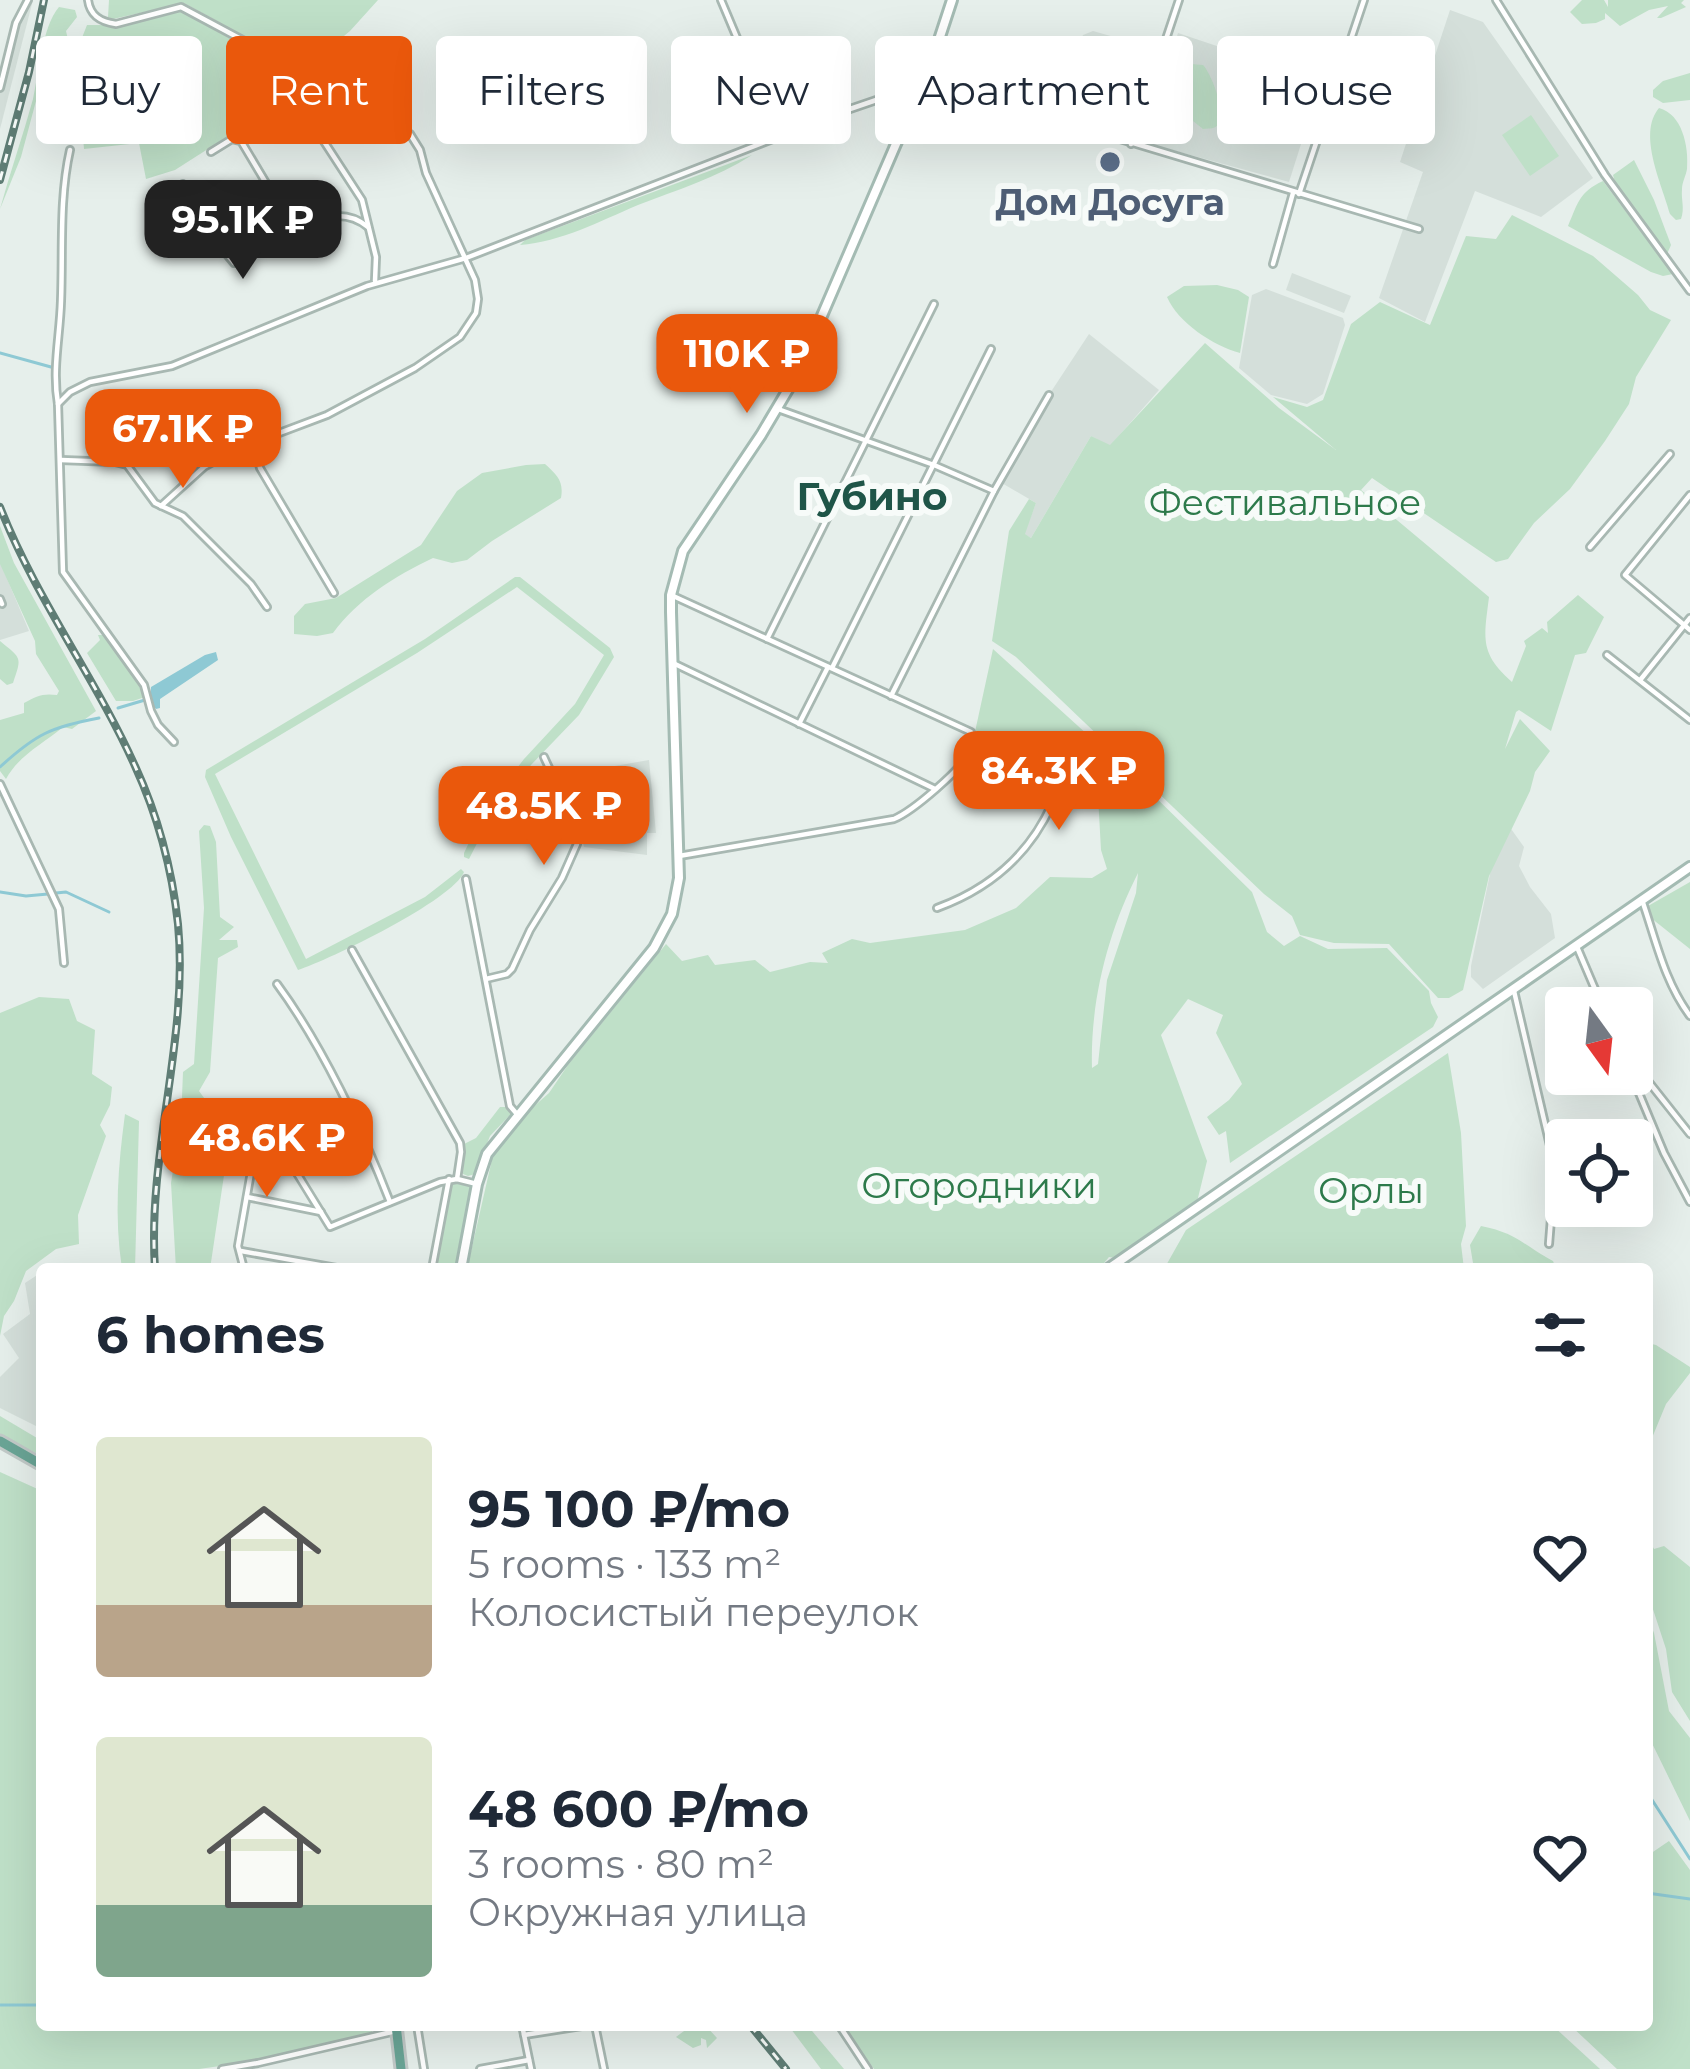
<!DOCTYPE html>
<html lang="en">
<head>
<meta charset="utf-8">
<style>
	body { margin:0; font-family:Montserrat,sans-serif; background:#f6f6f7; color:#1f2937; height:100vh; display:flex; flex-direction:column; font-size:45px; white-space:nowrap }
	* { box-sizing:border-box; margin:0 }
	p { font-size:39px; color:#747a83 }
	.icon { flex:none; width:66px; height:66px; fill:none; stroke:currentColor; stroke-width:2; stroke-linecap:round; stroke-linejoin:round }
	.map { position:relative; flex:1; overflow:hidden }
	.sheet { position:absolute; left:36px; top:1263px; width:1617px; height:768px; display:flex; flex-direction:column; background:#fff; border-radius:12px; box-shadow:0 12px 48px #0002 }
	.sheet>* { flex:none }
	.guide { position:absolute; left:36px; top:36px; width:1620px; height:108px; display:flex; gap:24px }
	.needle { width:78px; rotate:165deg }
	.buttons { position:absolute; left:1545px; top:987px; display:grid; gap:24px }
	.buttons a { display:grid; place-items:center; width:108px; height:108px; border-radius:12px; background:#fff; box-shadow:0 12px 48px #0002; font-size:60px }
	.price { position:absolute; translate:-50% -102px; padding:0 27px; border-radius:24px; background:#ea580c; color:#fff; font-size:39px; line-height:78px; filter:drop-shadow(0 3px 6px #0008) }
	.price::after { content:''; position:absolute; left:50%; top:72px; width:36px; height:27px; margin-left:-18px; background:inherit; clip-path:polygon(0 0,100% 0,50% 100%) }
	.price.on { background:#222; color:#fff }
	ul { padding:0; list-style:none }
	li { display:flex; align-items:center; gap:36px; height:300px; padding:0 60px }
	li span { display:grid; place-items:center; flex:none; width:336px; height:240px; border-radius:12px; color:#555 }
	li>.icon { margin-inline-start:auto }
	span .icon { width:144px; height:144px; fill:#fffc; stroke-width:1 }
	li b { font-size:51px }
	h2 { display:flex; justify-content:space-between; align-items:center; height:144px; padding:0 60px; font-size:51px }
	.chip { padding:0 42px; border-radius:12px; background:#fff; box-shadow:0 12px 48px #0002; font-size:42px; line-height:108px }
	.chip.on { background:#ea580c; color:#fff }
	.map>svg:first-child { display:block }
	.built { fill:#d4dfda }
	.green { fill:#bfe0c8; fill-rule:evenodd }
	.water { fill:#8ec9d4 }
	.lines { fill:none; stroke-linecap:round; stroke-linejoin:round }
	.stream { stroke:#8ec9d4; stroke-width:3 }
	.street-casing { stroke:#a8b8b2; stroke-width:10 }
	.secondary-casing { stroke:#a4bbb3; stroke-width:14 }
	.primary-casing { stroke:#c2cac8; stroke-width:15 }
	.street { stroke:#fff; stroke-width:4.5 }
	.secondary { stroke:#fff; stroke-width:8 }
	.primary { stroke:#6aa596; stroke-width:9 }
	.rail-casing { stroke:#5f7d75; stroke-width:8 }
	.rail { stroke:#f7fbf9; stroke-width:3; stroke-dasharray:9; stroke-linecap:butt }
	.service-dot { fill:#5c6f8a; stroke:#f7fbf9; stroke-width:4.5 }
	.labels { text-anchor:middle; stroke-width:12; stroke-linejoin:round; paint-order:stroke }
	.service-label { font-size:36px; font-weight:bold; fill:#4e5e75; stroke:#f7fbf9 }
	.park-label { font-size:36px; fill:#2d7a4b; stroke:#f7fbf9 }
	.neighbourhood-label { font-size:39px; font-weight:bold; fill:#1f5548; stroke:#f7fbf9 }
</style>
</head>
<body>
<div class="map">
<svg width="1690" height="2069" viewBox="0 0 1690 2069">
	<rect width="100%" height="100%" fill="#e6efeb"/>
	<!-- built -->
	<g class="built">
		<path d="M 26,0 L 33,0 L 0,129 L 0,77 L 13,21 Z"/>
		<path d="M 1450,10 L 1483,22 L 1593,178 L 1541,217 L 1475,191 L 1425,322 L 1379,298 L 1423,172 L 1400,162 Z"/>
		<path d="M 1093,31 L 1153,48 L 1125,137 L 1065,117 L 1060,108 L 1060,100 L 1083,35 Z"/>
		<path d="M 1178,33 L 1321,81 L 1289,182 L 1143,142 Z"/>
		<path d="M 1292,273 L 1351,296 L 1344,313 L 1286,290 Z"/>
		<path d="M 1266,289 L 1343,318 L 1345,325 L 1323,394 L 1307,404 L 1271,395 L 1239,368 L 1252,295 Z"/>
		<path d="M 1089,334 L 1159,390 L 1110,446 L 1091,436 L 1031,538 L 1024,534 L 1036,503 L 1000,482 L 1035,416 Z"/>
		<path d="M 0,562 L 29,631 L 0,640 Z"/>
		<path d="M 649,760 L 656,833 L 647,833 L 647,855 L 584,847 L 576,809 L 607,799 L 606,794 L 616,790 L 609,767 Z"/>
		<path d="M 1509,826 L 1524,847 L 1519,866 L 1530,887 L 1551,914 L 1555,938 L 1483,989 L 1471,977 L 1471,966 L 1492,864 Z"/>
		<path d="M 42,1272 L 42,1429 L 0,1408 L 0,1377 L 19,1358 L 3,1334 L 30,1314 L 25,1283 Z"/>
	</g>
	<!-- green -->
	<g class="green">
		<path d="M 109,0 L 378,0 L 350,31 L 310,64 L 293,63 L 184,3 L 113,19 L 108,17 Z"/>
		<path d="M 1582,0 L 1604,0 L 1608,7 L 1608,0 L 1684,0 L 1681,3 L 1686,7 L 1661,18 L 1657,18 L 1668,6 L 1649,10 L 1620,26 L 1605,13 L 1605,19 L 1596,23 L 1582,24 L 1570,12 Z"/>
		<path d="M 59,7 L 75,10 L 77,17 L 66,31 L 69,44 L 60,47 L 51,45 L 21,157 L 0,209 C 10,172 23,136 33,99 C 39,72 42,27 59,7 Z"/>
		<path d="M 181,11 L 283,68 L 300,90 L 175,170 L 146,179 L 139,143 L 84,149 L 76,53 L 87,25 L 115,25 Z"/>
		<path d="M 1191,64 L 1203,65 C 1211,73 1225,110 1220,121 C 1216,130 1211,128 1203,129 L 1193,121 L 1182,81 L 1183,71 Z"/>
		<path d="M 1690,73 L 1690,100 L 1663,103 L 1653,97 L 1653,90 L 1663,81 Z"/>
		<path d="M 1659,108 C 1682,114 1689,146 1687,169 C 1686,176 1682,182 1682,189 C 1681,201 1685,208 1681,219 L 1676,220 L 1670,214 C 1662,184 1637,134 1659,108 Z"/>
		<path d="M 1531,115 L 1559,156 L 1530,176 L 1502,135 Z"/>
		<path d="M 752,155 C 716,178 677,190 638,205 C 600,221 561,242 520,245 L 525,240 Z"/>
		<path d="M 1634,160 L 1654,200 L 1671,245 L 1667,254 L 1615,182 L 1613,175 Z"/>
		<path d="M 1603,181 L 1665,264 L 1673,274 L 1663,276 L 1651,272 L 1568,226 C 1578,203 1579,192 1603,181 Z"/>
		<path d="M 1512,215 L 1593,256 L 1638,295 L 1650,310 L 1671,320 L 1636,377 L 1629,404 L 1605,441 L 1570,489 L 1534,523 L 1508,559 L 1496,562 L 1372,478 L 1361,490 L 1489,597 C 1484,638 1479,653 1512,682 L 1526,646 L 1524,641 L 1542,628 L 1548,633 L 1547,622 L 1578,595 L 1604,617 L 1586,653 L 1575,655 L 1551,731 L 1519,710 L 1516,712 L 1505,749 L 1520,719 L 1550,751 L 1535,772 L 1530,791 L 1489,876 L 1463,990 L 1449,998 L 1438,998 L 1389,944 L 1334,943 L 1300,935 L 1292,916 L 1264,894 L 1016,657 L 992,641 L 1009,531 L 1029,499 L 1036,503 L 1025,534 L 1031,538 L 1091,436 L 1110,445 L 1205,343 L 1279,408 L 1336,450 L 1273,397 L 1307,407 L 1323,400 L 1351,324 L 1380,302 L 1430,325 L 1466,236 L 1496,239 Z"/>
		<path d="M 1217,285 L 1238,290 L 1249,297 L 1240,353 C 1214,346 1178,323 1167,297 L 1184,286 Z"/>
		<path d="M 545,464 C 557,475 564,481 561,498 L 492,541 L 467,560 L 452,563 L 433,558 C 395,576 358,599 333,633 L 317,636 L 294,634 L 294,616 L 305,604 L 336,598 L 421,545 L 457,491 L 482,473 L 526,465 Z"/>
		<path d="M 0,526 L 14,563 L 96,711 L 72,729 L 63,727 C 43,744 19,755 6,779 L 0,771 L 0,720 L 24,713 L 24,703 C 36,696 43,693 57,695 L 59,691 L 36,654 L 35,641 L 0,564 Z"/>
		<path d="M 515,577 L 520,577 L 610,648 L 614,657 L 579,715 L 531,765 L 491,816 L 469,859 L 464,857 L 464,853 L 484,811 L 524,759 L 575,704 L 604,655 L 517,587 L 417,653 L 215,774 L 306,959 L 425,897 L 461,869 L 464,872 C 453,900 329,960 298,970 L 231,837 L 205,777 L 206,770 L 425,639 Z"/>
		<path d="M 98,635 L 105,635 L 141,685 L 145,697 L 133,701 L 116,701 L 87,653 L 100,640 Z"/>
		<path d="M 0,641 C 22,659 22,657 13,683 L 7,685 L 0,679 Z"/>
		<path d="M 993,649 L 1142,784 L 1252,892 L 1267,932 L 1284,946 L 1300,936 L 1328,949 L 1387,948 L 1429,991 L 1431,1003 L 1438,1017 L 1433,1027 L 1230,1163 L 1226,1131 L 1219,1135 L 1207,1117 L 1229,1100 L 1242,1084 L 1216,1033 L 1223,1015 L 1188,999 L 1161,1035 L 1207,1161 L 1197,1202 L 1115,1258 L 1109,1257 L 1099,1269 L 467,1269 L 493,1155 L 523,1116 L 549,1093 L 568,1065 L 666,944 L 682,961 L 708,955 L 715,965 L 755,960 L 770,972 L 810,962 L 828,963 L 822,953 L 852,939 L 870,943 L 965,930 L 1016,908 L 1050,877 L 1092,878 L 1107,869 L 1101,850 L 1096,760 L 1072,779 L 1081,777 L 1089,782 L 1090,795 L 1083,800 L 1068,792 L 1067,787 L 1070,781 L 1065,784 L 1024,775 L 996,762 L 973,741 ZM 1138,873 L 1136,893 L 1107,980 L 1098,1064 L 1092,1068 C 1090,1001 1108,932 1138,873 Z"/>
		<path d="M 204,825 L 210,826 L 216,842 L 220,917 L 234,927 L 219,940 L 237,940 L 238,947 L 218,958 L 210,1072 L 199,1091 L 220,1120 L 214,1141 L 222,1146 L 226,1162 L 210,1269 L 176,1269 L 171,1183 L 181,1121 L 183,1072 L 194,1064 L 204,908 L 199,831 Z"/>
		<path d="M 1690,882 L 1690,949 L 1641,910 Z"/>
		<path d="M 39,997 L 69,999 L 77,1021 L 95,1030 L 92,1074 L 112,1087 L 110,1105 L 100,1125 L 106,1136 L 78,1215 L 79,1244 L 56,1249 L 26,1271 L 14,1301 L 4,1316 L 0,1336 L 0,1013 Z"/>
		<path d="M 1448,1053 L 1461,1133 L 1466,1226 L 1461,1244 L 1464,1269 L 1164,1269 L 1186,1230 Z"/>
		<path d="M 500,1107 L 508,1107 L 512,1113 L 490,1136 L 475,1174 L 468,1176 L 463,1174 L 464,1144 L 476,1138 Z"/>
		<path d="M 125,1114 L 139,1121 L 135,1269 L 122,1269 C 114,1217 118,1166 125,1114 Z"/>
		<path d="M 456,1181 L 469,1184 L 472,1188 L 456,1269 L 435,1269 L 451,1185 Z"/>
		<path d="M 1481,1226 C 1517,1233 1523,1245 1553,1261 L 1556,1269 L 1474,1269 L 1470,1245 Z"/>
		<path d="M 1647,1343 L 1656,1345 L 1690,1367 L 1690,1373 L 1666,1404 L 1647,1450 Z"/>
		<path d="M 0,1416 L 42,1441 L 42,1456 L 0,1435 Z"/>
		<path d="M 0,1472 L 42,1491 L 42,2025 L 372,2025 L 372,2032 L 255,2061 L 199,2069 L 0,2069 Z"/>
		<path d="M 1647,1536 L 1654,1549 L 1664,1546 L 1690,1567 L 1690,1721 L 1672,1692 L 1666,1649 L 1647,1591 Z"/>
		<path d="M 1647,1616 L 1654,1633 L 1669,1711 L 1690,1738 L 1690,1821 L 1647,1733 Z"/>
		<path d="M 1669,1841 L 1690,1870 L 1690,2069 L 1617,2069 L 1570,2025 L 1647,2025 L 1647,1856 Z"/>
		<path d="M 692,2025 L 705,2025 L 717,2038 L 707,2048 L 706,2040 L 701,2038 L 701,2045 L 693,2048 L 676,2037 Z"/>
		<path d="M 788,2025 L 807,2025 L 844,2069 L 821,2069 Z"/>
		<path d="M 843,2025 L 1552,2025 L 1600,2069 L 874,2069 Z"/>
	</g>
	<!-- water -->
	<path class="water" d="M 216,652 L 218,660 L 160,699 L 160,708 L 156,709 L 150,702 L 151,687 L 205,655 Z"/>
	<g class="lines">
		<!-- stream -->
		<g class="stream">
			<path d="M 0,353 L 51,367"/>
			<path d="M 118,708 L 145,700"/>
			<path d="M 0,767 C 36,734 51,727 99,718"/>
			<path d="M 0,892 L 26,896 L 48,894"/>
			<path d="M 56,893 L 66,892 L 109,912"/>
			<path d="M 1647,1792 L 1690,1859"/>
			<path d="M 1647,1893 L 1690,1899"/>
			<path d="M 0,2005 L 42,2005"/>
		</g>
		<defs>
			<g id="street">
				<path d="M 88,0 C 90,16 101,22 116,24 L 181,7 L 282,61 L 349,105 L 382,113 L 410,134 L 420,150 L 426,173 L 475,280 L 478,299 L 476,313 L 460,337 L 415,368 L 327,415 L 234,450 L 204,467 L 161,506"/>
				<path d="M 721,0 L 769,114 L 783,135"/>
				<path d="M 1496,0 L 1605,175 L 1690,291"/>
				<path d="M 933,58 L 1047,98 L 1063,119 L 1090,130 L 1419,229"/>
				<path d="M 0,88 L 16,23 L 28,0"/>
				<path d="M 299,103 L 362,200 L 376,257 L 375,281"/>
				<path d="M 1131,144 L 1179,0"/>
				<path d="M 70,150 C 59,199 63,251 61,301 C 60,336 52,369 58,404 L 63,572 L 144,685 L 151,711 L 158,725 L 174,742"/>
				<path d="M 211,152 L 232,139 L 241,141 L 294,230"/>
				<path d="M 183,184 L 209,233 L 234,263 C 275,250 326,192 368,227"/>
				<path d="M 1299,194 L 1364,0"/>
				<path d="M 1273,264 L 1293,193"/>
				<path d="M 58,404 L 70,392 L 90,382 L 172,366 L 367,286 L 466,258 L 850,109 L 888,96 L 917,91"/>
				<path d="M 778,409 L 934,465 L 994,491"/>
				<path d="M 254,443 L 260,468 L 334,593"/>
				<path d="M 61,460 L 115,462 L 127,465 L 155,503 L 183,516 L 251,584 L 267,607"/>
				<path d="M 1690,495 L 1625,575 L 1690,630"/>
				<path d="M 1590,547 L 1670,454"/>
				<path d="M 671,595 L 971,732 C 972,741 974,743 970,752 C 961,770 913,811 894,819 L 679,856"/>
				<path d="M 0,599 L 2,604"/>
				<path d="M 767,639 L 934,304"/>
				<path d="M 1607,655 L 1690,720"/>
				<path d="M 675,664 L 935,789"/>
				<path d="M 833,666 L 991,349"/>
				<path d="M 1641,679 L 1690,618"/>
				<path d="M 891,696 L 994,491 L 1049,395"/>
				<path d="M 799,724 L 828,667"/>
				<path d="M 0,784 L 59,909 L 64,963"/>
				<path d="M 466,879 L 510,1106 L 516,1113"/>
				<path d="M 1642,900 C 1656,940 1664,981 1690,1016"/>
				<path d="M 937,908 C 989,889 1029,855 1052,804 L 1050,799 L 969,754"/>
				<path d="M 1577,947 L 1603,1008"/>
				<path d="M 352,950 L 460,1143 L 461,1152 L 457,1179"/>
				<path d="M 486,979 L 507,974 L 512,969 L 530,930 L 562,878 L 577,844 L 574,822 L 544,757"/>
				<path d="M 277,984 C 322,1045 363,1132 390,1202"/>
				<path d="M 1514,991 L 1555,1167 L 1549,1244"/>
				<path d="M 1633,1073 L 1648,1081 L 1690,1134"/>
				<path d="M 1631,1074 L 1664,1153 L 1690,1202"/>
				<path d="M 247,1197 L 321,1212"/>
				<path d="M 241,1251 L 342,1269"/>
				<path d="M 244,1269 L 238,1246 L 258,1132 L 274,1136 L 330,1227 L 440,1182 L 457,1179 L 477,1184"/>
				<path d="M 432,1269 L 449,1179"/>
				<path d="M 417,2025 L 424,2069"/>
				<path d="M 522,2025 L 531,2069"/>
				<path d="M 595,2025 L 604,2069"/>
				<path d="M 839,2025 L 868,2069"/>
				<path d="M 524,2035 L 588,2025"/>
				<path d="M 222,2069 L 258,2063 L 396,2031"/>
				<path d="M 480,2069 L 529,2060"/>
			</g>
			<g id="secondary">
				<path d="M 461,1269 L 477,1184 L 487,1154 L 654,948 L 672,914 L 679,878 L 671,612 L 671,595 L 683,551 L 761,435 L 796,376 L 933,58 L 952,0"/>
				<path d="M 1108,1269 L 1690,867"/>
			</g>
			<g id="primary">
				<path d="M 0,1441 L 42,1465"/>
				<path d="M 396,2025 L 401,2069"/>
			</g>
		</defs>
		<!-- street casing -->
		<use href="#street" class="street-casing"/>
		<!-- secondary casing -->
		<use href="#secondary" class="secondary-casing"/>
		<!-- primary casing -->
		<use href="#primary" class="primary-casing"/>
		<!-- street -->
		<use href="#street" class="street"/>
		<!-- secondary -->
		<use href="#secondary" class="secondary"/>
		<!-- primary -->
		<use href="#primary" class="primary"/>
		<defs>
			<g id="rail">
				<path d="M 0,180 L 29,72 L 44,0"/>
				<path d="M 0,507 C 36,599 95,677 135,766 C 158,816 172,869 178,924 C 189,1040 147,1152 155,1269"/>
				<path d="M 750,2025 L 786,2069"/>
			</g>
		</defs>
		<!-- rail casing -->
		<use href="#rail" class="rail-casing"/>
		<!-- rail -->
		<use href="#rail" class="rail"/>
	</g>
	<!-- markers -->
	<circle class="service-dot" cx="1110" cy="162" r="12"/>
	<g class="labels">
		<!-- service labels -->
		<g class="service-label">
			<text x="1110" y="215">Дом Досуга</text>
		</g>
		<!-- park labels -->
		<g class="park-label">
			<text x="1285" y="515">Фестивальное</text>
			<text x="979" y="1198">Огородники</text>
			<text x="1371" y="1203">Орлы</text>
		</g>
		<!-- neighbourhood labels -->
		<g class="neighbourhood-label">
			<text x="872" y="510">Губино</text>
		</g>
	</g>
</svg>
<div class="buttons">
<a><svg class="needle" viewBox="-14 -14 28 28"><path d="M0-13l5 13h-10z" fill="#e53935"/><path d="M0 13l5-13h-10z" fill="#747a83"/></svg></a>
<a><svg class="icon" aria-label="locate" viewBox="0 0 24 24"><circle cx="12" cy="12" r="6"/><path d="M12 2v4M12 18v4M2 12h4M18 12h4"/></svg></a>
</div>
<b class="price on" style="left:243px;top:282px">95.1K ₽</b>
<b class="price" style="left:747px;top:416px">110K ₽</b>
<b class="price" style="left:183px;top:491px">67.1K ₽</b>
<b class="price" style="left:1059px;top:833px">84.3K ₽</b>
<b class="price" style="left:544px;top:868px">48.5K ₽</b>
<b class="price" style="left:267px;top:1200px">48.6K ₽</b>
<div class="guide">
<a class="chip">Buy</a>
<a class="chip on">Rent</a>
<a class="chip">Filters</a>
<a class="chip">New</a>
<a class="chip">Apartment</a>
<a class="chip">House</a>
</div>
<section class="sheet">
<h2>6 homes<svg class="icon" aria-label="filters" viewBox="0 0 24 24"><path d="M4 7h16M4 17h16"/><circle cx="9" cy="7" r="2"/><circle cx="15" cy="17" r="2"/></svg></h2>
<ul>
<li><span style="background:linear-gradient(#dfe7d0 70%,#b9a48a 0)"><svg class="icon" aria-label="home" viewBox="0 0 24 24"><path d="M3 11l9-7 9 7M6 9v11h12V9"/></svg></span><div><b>95 100 ₽/mo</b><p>5 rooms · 133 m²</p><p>Колосистый переулок</p></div><svg class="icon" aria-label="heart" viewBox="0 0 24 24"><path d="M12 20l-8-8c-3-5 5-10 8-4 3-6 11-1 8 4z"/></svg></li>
<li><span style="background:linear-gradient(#dfe7d0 70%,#7fa58c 0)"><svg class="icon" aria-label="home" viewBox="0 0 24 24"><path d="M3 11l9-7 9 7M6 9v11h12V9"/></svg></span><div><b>48 600 ₽/mo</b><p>3 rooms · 80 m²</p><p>Окружная улица</p></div><svg class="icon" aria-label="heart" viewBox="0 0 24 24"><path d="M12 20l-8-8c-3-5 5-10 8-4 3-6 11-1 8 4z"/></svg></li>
</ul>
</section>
</div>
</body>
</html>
